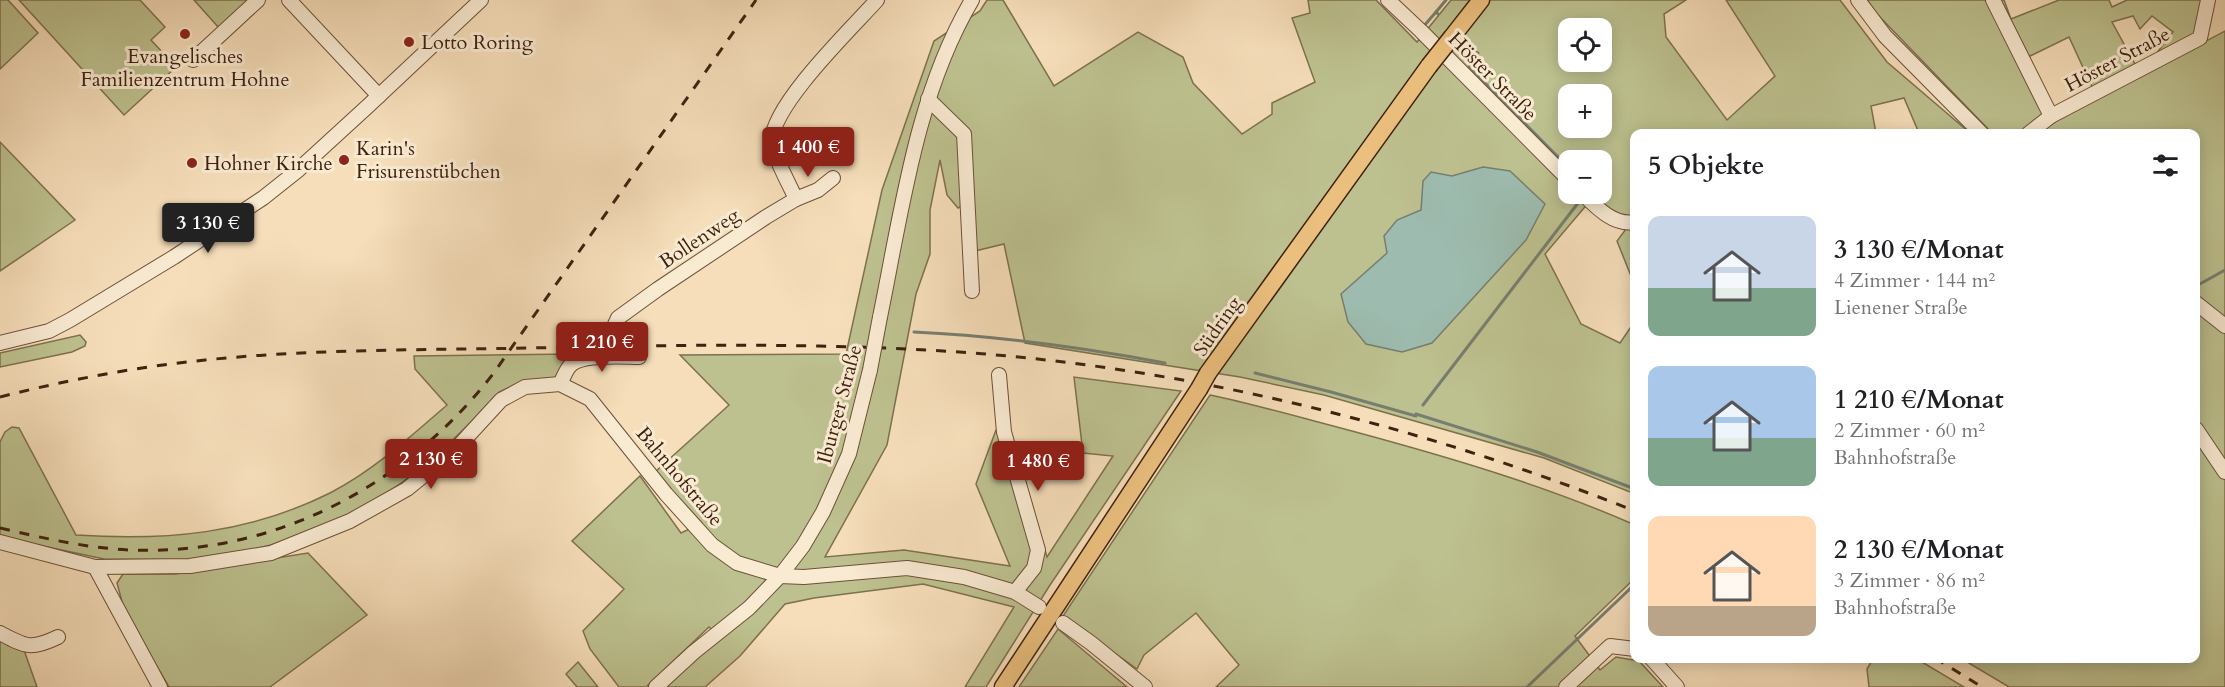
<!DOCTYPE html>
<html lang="de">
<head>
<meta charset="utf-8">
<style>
	body { margin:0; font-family:Cardo,serif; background:#f6f6f6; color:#202124; height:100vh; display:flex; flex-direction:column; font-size:22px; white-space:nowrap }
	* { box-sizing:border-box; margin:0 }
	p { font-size:20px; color:#757577 }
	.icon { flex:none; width:33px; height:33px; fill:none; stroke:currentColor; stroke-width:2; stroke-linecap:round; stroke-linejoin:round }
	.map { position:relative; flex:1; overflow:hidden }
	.panel { position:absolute; left:1630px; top:129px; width:570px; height:534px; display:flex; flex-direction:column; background:#fff; border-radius:12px; box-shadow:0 3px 15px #0003 }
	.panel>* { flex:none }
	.fabs { position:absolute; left:1558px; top:18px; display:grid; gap:12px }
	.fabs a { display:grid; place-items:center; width:54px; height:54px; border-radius:12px; background:#fff; box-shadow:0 3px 15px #0003; font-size:30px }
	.price { position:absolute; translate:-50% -51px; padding:0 14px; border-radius:6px; background:#8f2418; color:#fff; font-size:20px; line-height:39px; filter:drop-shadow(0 2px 3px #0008) }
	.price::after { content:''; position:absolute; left:50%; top:36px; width:18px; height:14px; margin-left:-9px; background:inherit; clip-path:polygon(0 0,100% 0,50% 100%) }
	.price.selected { background:#222; color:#fff }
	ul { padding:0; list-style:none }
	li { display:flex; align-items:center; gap:18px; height:150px; padding:0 18px }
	li span { display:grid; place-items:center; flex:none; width:168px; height:120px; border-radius:12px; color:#555 }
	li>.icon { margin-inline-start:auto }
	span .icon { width:72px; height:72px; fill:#fffc; stroke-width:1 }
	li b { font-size:26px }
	h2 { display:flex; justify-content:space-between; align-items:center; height:72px; padding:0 18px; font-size:26px }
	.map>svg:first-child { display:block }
	.green { fill:#bdc18f; stroke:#7e714e; stroke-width:1.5; fill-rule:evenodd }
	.water { fill:#9dbcaf; stroke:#777e6f; stroke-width:1.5 }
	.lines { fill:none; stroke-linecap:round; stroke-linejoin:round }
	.stream { stroke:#777e6f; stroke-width:3 }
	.minor-casing { stroke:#6d5039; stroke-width:16 }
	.major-casing { stroke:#3f210e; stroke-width:19 }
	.minor { stroke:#f9ead2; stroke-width:14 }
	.major { stroke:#ebbf7d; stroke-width:16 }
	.rail { stroke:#3f210e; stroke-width:3; stroke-dasharray:10 10; stroke-linecap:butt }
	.minor-bridge-casing { stroke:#6d5039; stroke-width:16; stroke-linecap:butt }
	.major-bridge-casing { stroke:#3f210e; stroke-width:19; stroke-linecap:butt }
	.minor-bridge { stroke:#f9ead2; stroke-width:14 }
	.major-bridge { stroke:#ebbf7d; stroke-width:16 }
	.poi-dot { fill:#8f2418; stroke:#f9ead2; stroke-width:2 }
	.labels { text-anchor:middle; stroke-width:6; stroke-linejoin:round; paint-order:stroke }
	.poi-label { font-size:20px; fill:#3f210e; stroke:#f9ead2; text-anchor:start }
	.street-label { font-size:20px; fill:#3f210e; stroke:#f9ead2 }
</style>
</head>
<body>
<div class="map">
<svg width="2225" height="687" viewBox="0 0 2225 687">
	<rect width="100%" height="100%" fill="#f6deba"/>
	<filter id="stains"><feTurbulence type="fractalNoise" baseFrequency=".00333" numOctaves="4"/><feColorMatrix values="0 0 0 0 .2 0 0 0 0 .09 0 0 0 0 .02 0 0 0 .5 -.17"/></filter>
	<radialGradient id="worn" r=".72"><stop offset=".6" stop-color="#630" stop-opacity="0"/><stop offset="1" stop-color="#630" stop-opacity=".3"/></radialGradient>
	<!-- green -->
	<g class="green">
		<path d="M 0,0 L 8,0 L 38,33 L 0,69 Z"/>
		<path d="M 19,0 L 140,0 L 165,27 L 151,40 L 176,67 L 124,115 Z"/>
		<path d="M 194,0 L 250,0 L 219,28 Z"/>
		<path d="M 987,0 L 1003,0 L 1054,86 L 1138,32 L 1183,57 L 1193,83 L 1242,134 L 1272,114 L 1272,103 L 1315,82 L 1292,18 L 1310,13 L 1308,0 L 1376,0 L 1417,42 L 1451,0 L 1686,0 L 1664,14 L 1666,37 L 1727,120 L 1775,76 L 1726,0 L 1840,0 L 1887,62 L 1970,133 L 1919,133 L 1904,98 L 1871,106 L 1876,133 L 1635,134 L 1635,217 L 1631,218 L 1604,209 L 1589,194 L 1602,194 L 1602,160 L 1569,160 L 1569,194 L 1580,194 L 1589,202 L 1545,254 L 1581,324 L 1620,343 L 1635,321 L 1635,494 L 1544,458 L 1324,395 L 1240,377 L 1025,343 L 1004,244 L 975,251 L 971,202 L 958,208 L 947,195 L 940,160 L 930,210 L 930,254 L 916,294 L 887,445 L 825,557 L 904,550 L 1010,566 L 976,484 L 996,430 L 1008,422 L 1047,557 L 1113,456 L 1083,453 L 1074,377 L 1181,391 L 1050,585 L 986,687 L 965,687 L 1014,607 L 923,584 L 814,598 L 785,604 L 740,656 L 705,687 L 664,687 L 720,637 L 709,627 L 646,687 L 619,687 L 590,649 L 583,631 L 624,589 L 572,541 L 640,476 L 681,533 L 702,523 L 655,472 L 729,405 L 680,355 L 846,354 L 882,190 L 934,41 L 980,11 ZM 1569,28 L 1602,28 L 1602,62 L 1569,62 ZM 1569,94 L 1602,94 L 1602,128 L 1569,128 Z"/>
		<path d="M 1867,0 L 2004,0 L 2011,19 L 2059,0 L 2109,0 L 2112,7 L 2127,0 L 2204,0 L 2196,34 L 2153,58 L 2173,32 L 2152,16 L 2140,29 L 2133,16 L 2112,22 L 2136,66 L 2092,87 L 2069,37 L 2026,58 L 2043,114 L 2018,134 L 1992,133 L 1876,13 Z"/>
		<path d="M 2225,31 L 2225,320 L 2196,298 L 2196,134 L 2038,134 L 2052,123 Z"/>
		<path d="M 0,142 L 75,220 L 0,271 Z"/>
		<path d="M 1635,224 L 1635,286 L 1617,241 L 1629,225 Z"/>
		<path d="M 2196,310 L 2225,333 L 2225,687 L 2009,687 L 1962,659 L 2196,658 Z"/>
		<path d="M 80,335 L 86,342 L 85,346 L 72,352 L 0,367 L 0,353 Z"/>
		<path d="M 575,354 L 569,381 L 524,381 L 499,392 L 468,425 L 427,465 L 388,492 L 349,515 L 309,532 L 271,545 L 230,555 L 188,560 L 104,559 L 0,537 L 0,442 L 5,432 L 12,427 L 19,428 L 76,535 C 166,541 248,534 330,493 C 373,471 410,437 447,405 L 415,369 L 414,356 Z"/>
		<path d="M 1210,395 C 1258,405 1305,419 1352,431 C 1448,457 1544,485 1635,525 L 1635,578 L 1575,636 L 1600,670 L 1616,657 L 1639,661 L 1663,687 L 1216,687 L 1239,665 L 1196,613 L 1144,655 L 1137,669 L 1063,616 Z"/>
		<path d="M 308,553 L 367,615 L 270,687 L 169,687 L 125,613 L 117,583 L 123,574 L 175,574 Z"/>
		<path d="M 1058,629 L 1127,687 L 1019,687 Z"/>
		<path d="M 0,640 L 24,650 L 37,687 L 0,687 Z"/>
		<path d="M 1873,659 L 1917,659 L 1964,687 L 1869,687 L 1867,669 Z"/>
		<path d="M 578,662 L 598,687 L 577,687 L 566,674 Z"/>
	</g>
	<!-- water -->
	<path class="water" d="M 1483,167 L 1510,171 L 1545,204 L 1526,240 L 1432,343 L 1402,352 L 1366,344 L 1348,322 L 1341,294 L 1387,253 L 1384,236 L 1397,220 L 1421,210 L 1423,181 L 1431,172 L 1452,176 Z"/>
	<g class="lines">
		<!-- stream -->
		<g class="stream">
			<path d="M 1438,14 L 1436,12 L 1446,0"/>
			<path d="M 1423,27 L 1436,12"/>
			<path d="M 1476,52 L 1478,53 L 1469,67 L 1569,168"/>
			<path d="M 2198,285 L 2225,270"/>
			<path d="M 914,332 C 998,336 1081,347 1165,363"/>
			<path d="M 1255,373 L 1331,392 L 1416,416"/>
			<path d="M 1423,405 L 1578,203"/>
			<path d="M 1416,414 L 1537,452 L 1635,489"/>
			<path d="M 1527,687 L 1635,584"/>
		</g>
		<defs>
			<g id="minor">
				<path d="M 289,0 L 379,96"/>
				<path d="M 1388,0 L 1421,31 L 1569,180"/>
				<path d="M 1858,0 L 1885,36 L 1982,134"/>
				<path d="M 1993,0 L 2051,116"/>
				<path d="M 193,60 L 258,0"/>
				<path d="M 928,99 L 964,134 L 972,291"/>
				<path d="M 2028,134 L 2051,116 L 2200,38 L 2208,0"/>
				<path d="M 1583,194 C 1596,207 1614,226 1635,222"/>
				<path d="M 796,199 L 818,190 L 833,178"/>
				<path d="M 2196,303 L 2225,326"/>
				<path d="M 880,317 C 902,210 916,95 972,0"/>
				<path d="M 611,333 L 618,318 L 658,289 L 766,217 L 796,199 C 790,186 772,153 772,140 C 773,104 852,28 877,0"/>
				<path d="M 0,343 L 49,331 L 70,320 L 174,257 L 263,198 L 297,171 L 368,106 L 481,0"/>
				<path d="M 999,375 L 1004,432 L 1038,550 L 1034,568 L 1015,592"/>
				<path d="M 560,384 C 563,379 565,372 569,367 C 579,353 623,357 639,357"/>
				<path d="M 2196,429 L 2225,472"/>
				<path d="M 0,542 L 95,567 L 190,566 L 271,553 L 350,521 L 407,489 L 456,449 L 501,400 L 525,387 L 560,384 L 590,399 L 666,494 L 712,545 L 737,563 L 780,576 L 804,577 L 907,568 L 964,577 L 1015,592 L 1039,607"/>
				<path d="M 95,567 L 160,687"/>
				<path d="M 1063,623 L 1091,643 L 1145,687"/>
				<path d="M 0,633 C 26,647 31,650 58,637"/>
				<path d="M 1651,658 L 1677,687"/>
				<path d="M 656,687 L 694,652 L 749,608 L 780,576 L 803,546 L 823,512 L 849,454 L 870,370"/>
				<path d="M 1566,687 L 1610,646 L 1635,649"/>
			</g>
			<g id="major">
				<path d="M 1452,37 L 1481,0"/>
				<path d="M 1208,373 L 1429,66"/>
				<path d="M 1003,687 L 1199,389"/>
			</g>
		</defs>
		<!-- minor casing -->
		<use href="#minor" class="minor-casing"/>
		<!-- major casing -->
		<use href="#major" class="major-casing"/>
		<!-- minor -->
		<use href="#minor" class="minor"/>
		<!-- major -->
		<use href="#major" class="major"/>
		<!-- rail -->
		<g class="rail">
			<path d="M 0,397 C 67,380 136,367 205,360 C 313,349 422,350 530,348 C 678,345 825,342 972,353 C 1199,370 1423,427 1635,511"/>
			<path d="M 0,528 C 43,538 86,548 130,550 C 274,556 406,486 493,374 L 756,0"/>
			<path d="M 1935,658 L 1982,687"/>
		</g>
		<defs>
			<path id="minor-bridge" d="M 870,370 L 880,317"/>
			<g id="major-bridge">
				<path d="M 1429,66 L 1452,37"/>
				<path d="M 1199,389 L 1208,373"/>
			</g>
		</defs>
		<!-- minor-bridge casing -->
		<use href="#minor-bridge" class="minor-bridge-casing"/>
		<!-- major-bridge casing -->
		<use href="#major-bridge" class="major-bridge-casing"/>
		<!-- minor-bridge -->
		<use href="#minor-bridge" class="minor-bridge"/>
		<!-- major-bridge -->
		<use href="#major-bridge" class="major-bridge"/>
	</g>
	<!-- markers -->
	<g class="poi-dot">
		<circle cx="185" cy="34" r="6"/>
		<circle cx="409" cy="42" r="6"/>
		<circle cx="344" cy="160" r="6"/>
		<circle cx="192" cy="163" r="6"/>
	</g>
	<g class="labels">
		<!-- poi labels -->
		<g class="poi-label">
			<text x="421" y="49">Lotto Roring</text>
			<text x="185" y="63" text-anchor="middle">Evangelisches<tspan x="185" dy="23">Familienzentrum Hohne</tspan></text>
			<text x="356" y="155">Karin's<tspan x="356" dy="23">Frisurenstübchen</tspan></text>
			<text x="204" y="170">Hohner Kirche</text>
		</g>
		<!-- street labels -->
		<g class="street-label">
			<text transform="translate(2117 59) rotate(-28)" y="7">Höster Straße</text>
			<text transform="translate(1493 76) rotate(45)" y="7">Höster Straße</text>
			<text transform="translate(699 238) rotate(-34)" y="7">Bollenweg</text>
			<text transform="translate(1217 326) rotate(-55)" y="7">Südring</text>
			<text transform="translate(839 404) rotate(-75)" y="7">Iburger Straße</text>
			<text transform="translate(680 476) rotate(50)" y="7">Bahnhofstraße</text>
		</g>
	</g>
	<rect width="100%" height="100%" filter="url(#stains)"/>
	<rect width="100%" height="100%" fill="url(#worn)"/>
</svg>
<div class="fabs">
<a><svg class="icon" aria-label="locate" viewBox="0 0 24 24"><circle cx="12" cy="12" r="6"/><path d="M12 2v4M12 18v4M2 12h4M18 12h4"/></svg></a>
<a>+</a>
<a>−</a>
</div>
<b class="price" style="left:808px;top:178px">1 400 €</b>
<b class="price selected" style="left:208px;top:254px">3 130 €</b>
<b class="price" style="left:602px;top:373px">1 210 €</b>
<b class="price" style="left:431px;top:490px">2 130 €</b>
<b class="price" style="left:1038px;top:492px">1 480 €</b>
<section class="panel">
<h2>5 Objekte<svg class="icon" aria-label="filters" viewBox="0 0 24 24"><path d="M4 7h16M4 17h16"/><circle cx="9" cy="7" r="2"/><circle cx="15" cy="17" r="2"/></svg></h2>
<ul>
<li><span style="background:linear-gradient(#c9d6e8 60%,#7fa58c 0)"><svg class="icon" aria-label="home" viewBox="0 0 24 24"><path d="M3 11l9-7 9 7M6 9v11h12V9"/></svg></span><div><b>3 130 €/Monat</b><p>4 Zimmer · 144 m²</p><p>Lienener Straße</p></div></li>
<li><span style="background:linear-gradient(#a9c7e8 60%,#7fa58c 0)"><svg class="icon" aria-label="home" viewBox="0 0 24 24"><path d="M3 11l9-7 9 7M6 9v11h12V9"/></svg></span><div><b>1 210 €/Monat</b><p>2 Zimmer · 60 m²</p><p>Bahnhofstraße</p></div></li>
<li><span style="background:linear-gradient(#ffd9b3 75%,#b9a48a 0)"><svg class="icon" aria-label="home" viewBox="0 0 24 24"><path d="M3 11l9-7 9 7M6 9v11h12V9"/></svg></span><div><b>2 130 €/Monat</b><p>3 Zimmer · 86 m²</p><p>Bahnhofstraße</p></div></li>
</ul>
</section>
</div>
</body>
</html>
